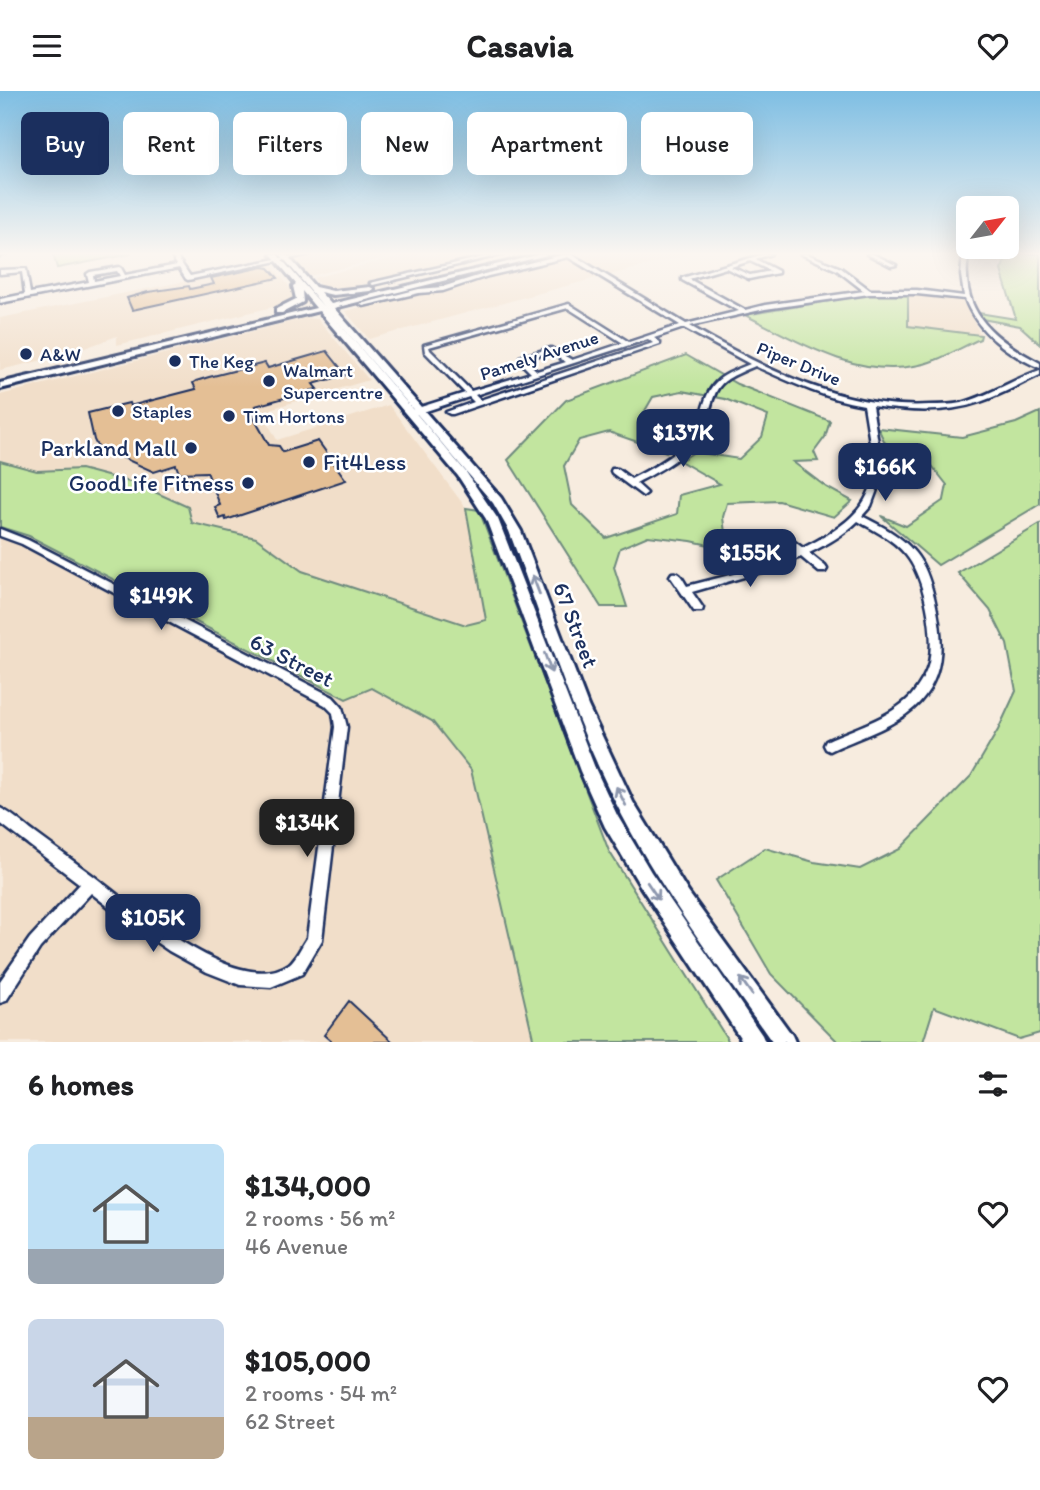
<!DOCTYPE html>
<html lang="en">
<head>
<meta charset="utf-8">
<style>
	body { margin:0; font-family:Itim,sans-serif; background:#f2f2f2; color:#202124; height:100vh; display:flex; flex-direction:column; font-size:26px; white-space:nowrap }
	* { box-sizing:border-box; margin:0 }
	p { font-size:23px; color:#757577 }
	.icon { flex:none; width:38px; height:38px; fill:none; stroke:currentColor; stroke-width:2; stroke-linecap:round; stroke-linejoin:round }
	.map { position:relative; height:951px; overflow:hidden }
	.details { display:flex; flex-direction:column; background:#fff; flex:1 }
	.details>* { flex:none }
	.hud { position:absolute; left:21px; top:21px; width:999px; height:63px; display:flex; gap:14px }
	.needle { width:46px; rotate:59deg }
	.fabs { position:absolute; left:956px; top:105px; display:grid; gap:14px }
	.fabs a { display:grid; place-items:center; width:63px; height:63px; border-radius:10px; background:#fff; box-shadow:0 7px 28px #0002; font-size:35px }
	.price { position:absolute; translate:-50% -60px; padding:0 16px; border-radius:14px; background:#1b2f5e; color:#fff; font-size:23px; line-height:46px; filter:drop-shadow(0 2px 4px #0008) }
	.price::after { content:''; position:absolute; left:50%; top:42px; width:21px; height:16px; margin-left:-10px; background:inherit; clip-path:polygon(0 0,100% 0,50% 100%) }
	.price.active { background:#222; color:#fff }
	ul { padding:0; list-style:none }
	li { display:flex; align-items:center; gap:21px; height:175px; padding:0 28px }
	li span { display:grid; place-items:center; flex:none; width:196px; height:140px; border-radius:10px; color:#555 }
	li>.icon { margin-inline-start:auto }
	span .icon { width:84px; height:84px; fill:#fffc; stroke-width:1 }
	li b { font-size:30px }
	h2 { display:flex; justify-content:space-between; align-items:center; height:84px; padding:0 28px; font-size:30px }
	.chip { padding:0 24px; border-radius:10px; background:#fff; box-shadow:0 7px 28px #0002; font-size:24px; line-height:63px }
	.chip.active { background:#1b2f5e; color:#fff }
	header { display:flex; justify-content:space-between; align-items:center; height:91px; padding:0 28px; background:#fff; font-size:32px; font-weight:700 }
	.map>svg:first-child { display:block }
	.built { fill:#f1dec9 }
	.green { fill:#c2e59f; stroke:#6e8a7e; stroke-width:2; fill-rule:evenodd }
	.building { fill:#e4bf95; stroke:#1b2f5e; stroke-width:2 }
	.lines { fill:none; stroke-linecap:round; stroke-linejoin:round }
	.minor-casing { stroke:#1b2f5e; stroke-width:5 }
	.major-casing { stroke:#1b2f5e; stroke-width:6 }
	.minor { fill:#fff; fill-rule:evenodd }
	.major { fill:#fff; fill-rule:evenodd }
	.oneway { stroke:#8d97ae }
	.poi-dot { fill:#1b2f5e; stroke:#fff; stroke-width:2.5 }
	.labels { text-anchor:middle; stroke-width:5; stroke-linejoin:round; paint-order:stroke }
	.far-poi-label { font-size:19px; fill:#1b2f5e; stroke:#fff; text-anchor:start }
	.far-street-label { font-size:19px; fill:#1b2f5e; stroke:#fff }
	.poi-label { font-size:23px; fill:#1b2f5e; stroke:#fff; text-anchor:end }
	.street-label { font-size:23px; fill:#1b2f5e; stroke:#fff }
</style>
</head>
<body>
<header><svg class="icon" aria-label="menu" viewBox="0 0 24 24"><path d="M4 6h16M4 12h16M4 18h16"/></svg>Casavia<svg class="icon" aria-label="heart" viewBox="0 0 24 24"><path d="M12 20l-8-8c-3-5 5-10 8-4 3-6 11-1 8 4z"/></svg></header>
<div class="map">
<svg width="1040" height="951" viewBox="0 0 1040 951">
	<rect width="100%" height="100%" fill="#f7ecdf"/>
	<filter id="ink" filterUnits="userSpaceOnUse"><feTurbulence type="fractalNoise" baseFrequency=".0143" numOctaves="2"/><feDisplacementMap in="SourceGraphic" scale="14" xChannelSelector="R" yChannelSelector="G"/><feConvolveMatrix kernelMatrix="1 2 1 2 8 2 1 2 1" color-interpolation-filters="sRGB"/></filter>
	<g filter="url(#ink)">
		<!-- built -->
		<g class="built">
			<path d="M 307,163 L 403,163 L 305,186 L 287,167 Z"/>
			<path d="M 409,163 L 493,163 L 331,201 L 325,199 L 313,187 Z"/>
			<path d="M 577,163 L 690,163 L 610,184 Z"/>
			<path d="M 562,168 L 569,169 L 600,186 L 369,248 L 345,220 L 418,202 L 446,199 L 487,186 Z"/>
			<path d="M 267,174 L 271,174 L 296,203 L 293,211 L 117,254 L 117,245 L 69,263 L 0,279 L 0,227 Z"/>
			<path d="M 908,203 L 962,209 L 981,244 L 908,235 Z"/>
			<path d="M 306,227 L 318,228 L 369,289 L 273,317 L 264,325 L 277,349 L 389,314 L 466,417 L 486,529 L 466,534 L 302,480 L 256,447 L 192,432 L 81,378 L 37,380 L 0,370 L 0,304 Z"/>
			<path d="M 0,436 L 29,445 L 372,597 L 432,630 L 471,679 L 508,824 L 535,951 L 0,951 Z"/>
		</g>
		<!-- green -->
		<g class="green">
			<path d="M 53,163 L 131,163 L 57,177 Z"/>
			<path d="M 1008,163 L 1040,163 L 1040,253 L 1020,235 L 982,228 L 979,222 L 1016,228 L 1001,179 Z"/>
			<path d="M 878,202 L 908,203 L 908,235 L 981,244 L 980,248 C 959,257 936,272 914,275 C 854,286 797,250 745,224 Z"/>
			<path d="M 686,264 L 737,293 L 830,330 L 825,346 L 814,361 L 818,370 L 793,371 L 826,396 L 852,410 L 834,426 L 779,410 L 727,412 L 723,426 L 727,458 L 691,450 L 648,445 L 620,457 L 614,476 L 627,516 L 601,516 L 508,369 L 566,309 ZM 682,300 L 725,308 L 768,325 L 762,346 L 739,368 L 694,361 L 680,370 L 720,393 L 679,404 L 677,423 L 606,447 L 572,414 L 564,375 L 579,349 L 609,341 L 666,361 L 675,357 L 643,323 L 653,306 Z"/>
			<path d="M 1040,321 L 1040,413 L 938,474 L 881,425 L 906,435 L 944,409 L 947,394 L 929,371 L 885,352 L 878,337 L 962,346 L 1016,332 Z"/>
			<path d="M 0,370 L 37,380 L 81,378 L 137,393 L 188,416 L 192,432 L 256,447 L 302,480 L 466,534 L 486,529 L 466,417 L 479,419 L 609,760 L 729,951 L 534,951 L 471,679 L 432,630 L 372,597 L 346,608 L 29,445 L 0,436 Z"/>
			<path d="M 1040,433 L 1040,942 L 1019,948 L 934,916 L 923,951 L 838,951 L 771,883 L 716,789 L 765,757 L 814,771 L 860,778 L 900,758 L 971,685 L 998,639 L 1016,600 L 1007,553 L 990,519 L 958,482 Z"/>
		</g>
		<!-- building -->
		<g class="building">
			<path d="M 263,176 L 269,177 L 278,187 L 132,219 L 127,207 L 148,201 L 189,195 L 190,198 L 214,193 L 211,187 Z"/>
			<path d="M 327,260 L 346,284 L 313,293 L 317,298 L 255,315 L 257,318 L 250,320 L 269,354 L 279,355 L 283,361 L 318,350 L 346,389 L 226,429 L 225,426 L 220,428 L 215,416 L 220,414 L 207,381 L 179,382 L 176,374 L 154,381 L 97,355 L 94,349 L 88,322 L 129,312 L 130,315 L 196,298 L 193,292 L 196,290 L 209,286 L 265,272 L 268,277 Z"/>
			<path d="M 349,910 L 393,951 L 332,951 L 324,944 Z"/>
		</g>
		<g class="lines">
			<defs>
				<g id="minor">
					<path d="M 0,163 L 6,163 L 0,165 Z"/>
					<path d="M 171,163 L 175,163 L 190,185 L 301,163 L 310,163 L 188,189 L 186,188 L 179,177 L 0,212 L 0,208 L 25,203 L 22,181 L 0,183 L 0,179 L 26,178 L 30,202 L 89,191 L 87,183 L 90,181 L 119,176 L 121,177 L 125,184 L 177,174 ZM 117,180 L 120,185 L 94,190 L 93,184 Z"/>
					<path d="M 496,163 L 504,163 L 373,194 L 370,192 Z"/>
					<path d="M 565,163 L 571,163 L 686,233 L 739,220 L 682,189 L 682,187 L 764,163 L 771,163 L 755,168 L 778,180 L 778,182 L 749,188 L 726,177 L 689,188 L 745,219 L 765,214 L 864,200 L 837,179 L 801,163 L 807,163 L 841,177 L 870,199 L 917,199 L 964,205 L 961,184 L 963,163 L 968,163 C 968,170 966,177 967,184 C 967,230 1004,253 1040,272 L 1040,277 C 1009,264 977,241 965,208 L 917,203 L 869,203 L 765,218 L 690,235 C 762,277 844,319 930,314 C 940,314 951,314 961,312 C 989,305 1013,288 1040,279 L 1040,284 C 1020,293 1001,304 980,311 C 946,323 907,320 872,315 L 880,364 L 881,383 L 900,387 L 901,389 L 897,392 L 881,388 L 871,415 L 862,425 C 881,435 901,444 915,462 C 925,474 930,490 934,506 C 943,543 947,582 919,612 C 897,635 863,645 834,658 L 830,660 L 826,658 L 824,654 L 826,650 C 854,637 888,628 911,605 C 919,595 926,584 929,572 C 935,543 925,487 906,464 C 893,448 875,440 858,430 C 844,444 826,454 809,462 L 825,475 L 827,478 L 825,481 L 819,481 L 801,466 L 768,479 L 692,501 L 703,517 L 702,520 L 694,520 L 670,485 L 672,482 C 680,480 683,489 687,495 L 734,483 L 795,461 L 778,447 L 776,445 L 778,443 L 784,443 L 803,457 C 833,442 868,422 873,386 L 849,380 L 848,378 L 852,375 L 873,381 L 872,364 L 864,314 C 826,308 790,291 755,275 C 718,291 717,291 707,330 L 725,334 L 725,338 L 705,334 C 692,363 663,378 636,392 L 647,402 L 643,405 L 612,382 L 611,380 L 612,378 L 618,378 L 631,388 C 656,375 686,360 698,332 L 684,329 L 684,325 L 700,328 C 709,291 715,287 750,273 L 684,237 L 654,247 L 660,251 L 660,253 L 453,323 L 450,323 L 446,321 L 474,311 L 469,306 L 414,324 L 408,324 L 408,320 L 465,302 L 425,261 L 424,254 L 569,213 L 629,251 L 680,234 L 568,166 L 488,185 L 443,200 L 419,202 L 363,215 L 360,213 L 419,198 L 442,196 L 484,183 ZM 750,170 L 771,180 L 750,184 L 731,176 ZM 568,217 L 623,252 L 572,269 L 551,257 L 520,266 L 519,270 L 531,282 L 471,300 L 430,259 L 429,256 ZM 648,248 L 653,252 L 480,309 L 475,304 ZM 550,261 L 566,271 L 537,280 L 525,269 L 525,268 Z"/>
					<path d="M 867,163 L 873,163 L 896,174 L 891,175 Z"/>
					<path d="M 0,438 L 28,449 L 333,606 L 342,616 L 347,636 L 322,849 L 302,883 L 271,896 L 240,894 L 207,881 L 169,860 L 137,838 L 91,802 L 40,857 L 6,910 L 0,912 L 0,890 L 30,847 L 80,793 L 0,732 L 0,717 C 13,723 24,734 35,742 C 55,757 75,771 95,786 C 134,816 238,908 289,873 C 296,868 302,854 307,847 L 335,636 L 333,622 L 325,614 L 22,453 L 0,445 Z"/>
				</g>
				<path id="major" d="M 271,163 L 277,163 L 323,215 L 280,163 L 286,163 L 315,196 L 333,200 L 370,196 L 374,198 L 370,200 L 333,204 L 320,201 L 331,213 L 541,163 L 551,163 L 334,217 L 501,407 L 521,440 L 588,615 L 633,711 L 688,801 L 792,944 L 795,951 L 772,951 C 720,877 665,806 623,726 C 575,635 545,536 509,440 L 493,412 L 327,218 L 466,381 L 498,428 L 595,677 L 617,724 L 651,781 L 762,944 L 765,951 L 743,951 L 639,793 L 605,736 L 580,680 L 486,428 L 458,385 L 319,220 L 0,298 L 0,292 L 316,217 L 302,200 L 303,211 L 282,222 L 276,222 L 276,218 L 296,208 L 293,195 L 296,193 Z"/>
			</defs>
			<!-- minor casing -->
			<use href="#minor" class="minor-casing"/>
			<!-- major casing -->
			<use href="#major" class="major-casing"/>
			<!-- minor -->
			<use href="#minor" class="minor"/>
			<!-- major -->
			<use href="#major" class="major"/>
		</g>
		<!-- one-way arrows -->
		<defs><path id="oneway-shaft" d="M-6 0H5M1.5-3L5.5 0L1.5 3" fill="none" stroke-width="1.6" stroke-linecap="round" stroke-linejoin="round" transform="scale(1.75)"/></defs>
		<g class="oneway">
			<use href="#oneway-shaft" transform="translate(536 494) rotate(-111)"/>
			<use href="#oneway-shaft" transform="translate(548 572) rotate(70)"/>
			<use href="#oneway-shaft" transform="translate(621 705) rotate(-117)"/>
			<use href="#oneway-shaft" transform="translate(653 800) rotate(56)"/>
			<use href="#oneway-shaft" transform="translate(746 895) rotate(-125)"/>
		</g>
	</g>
	<!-- sky -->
	<linearGradient id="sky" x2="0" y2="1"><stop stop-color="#7ebee3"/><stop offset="0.55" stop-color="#fbf6f1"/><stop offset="1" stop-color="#fbf6f1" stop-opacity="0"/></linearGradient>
	<rect width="1040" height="296" fill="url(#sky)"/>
	<!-- markers -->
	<g class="poi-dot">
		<circle cx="26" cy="263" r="7"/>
		<circle cx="175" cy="270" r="7"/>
		<circle cx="269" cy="290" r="7"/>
		<circle cx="118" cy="320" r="7"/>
		<circle cx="229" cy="325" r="7"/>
		<circle cx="191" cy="357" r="7"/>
		<circle cx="309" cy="371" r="7"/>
		<circle cx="248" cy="392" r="7"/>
	</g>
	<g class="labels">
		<!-- far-poi labels -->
		<g class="far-poi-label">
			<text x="40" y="270">A&amp;W</text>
			<text x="189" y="277">The Keg</text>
			<text x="283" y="286">Walmart<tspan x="283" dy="22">Supercentre</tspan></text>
			<text x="132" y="327">Staples</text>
			<text x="243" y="332">Tim Hortons</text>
		</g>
		<!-- far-street labels -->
		<g class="far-street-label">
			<text transform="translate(539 264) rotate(-18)" y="7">Pamely Avenue</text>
			<text transform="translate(799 272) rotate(22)" y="7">Piper Drive</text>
		</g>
		<!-- poi labels -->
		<g class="poi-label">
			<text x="177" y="365">Parkland Mall</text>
			<text x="323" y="379" text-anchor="start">Fit4Less</text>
			<text x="234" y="400">GoodLife Fitness</text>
		</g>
		<!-- street labels -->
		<g class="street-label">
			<text transform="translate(576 534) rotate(69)" y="8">67 Street</text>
			<text transform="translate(292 569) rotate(27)" y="8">63 Street</text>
		</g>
	</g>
</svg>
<div class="fabs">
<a><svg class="needle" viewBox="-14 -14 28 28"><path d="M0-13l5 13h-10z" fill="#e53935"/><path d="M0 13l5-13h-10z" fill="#757577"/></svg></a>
</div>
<b class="price" style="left:683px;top:378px">$137K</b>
<b class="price" style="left:885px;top:412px">$166K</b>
<b class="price" style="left:750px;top:498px">$155K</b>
<b class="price" style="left:161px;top:541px">$149K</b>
<b class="price active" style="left:307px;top:768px">$134K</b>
<b class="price" style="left:153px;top:863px">$105K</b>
<div class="hud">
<a class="chip active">Buy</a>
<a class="chip">Rent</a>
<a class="chip">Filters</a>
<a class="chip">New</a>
<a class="chip">Apartment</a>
<a class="chip">House</a>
</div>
</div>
<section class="details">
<h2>6 homes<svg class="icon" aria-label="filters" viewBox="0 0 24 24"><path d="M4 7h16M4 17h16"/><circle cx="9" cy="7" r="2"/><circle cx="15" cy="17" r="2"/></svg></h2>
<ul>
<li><span style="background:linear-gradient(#bfe0f5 75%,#9aa5b1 0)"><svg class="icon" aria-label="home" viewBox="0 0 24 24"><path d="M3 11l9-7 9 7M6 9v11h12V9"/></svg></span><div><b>$134,000</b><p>2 rooms · 56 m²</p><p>46 Avenue</p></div><svg class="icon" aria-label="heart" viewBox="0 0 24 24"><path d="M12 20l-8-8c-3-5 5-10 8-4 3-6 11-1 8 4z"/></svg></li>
<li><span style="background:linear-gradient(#c9d6e8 70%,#b9a48a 0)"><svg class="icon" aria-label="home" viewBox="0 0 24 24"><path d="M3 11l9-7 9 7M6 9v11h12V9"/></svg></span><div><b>$105,000</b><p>2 rooms · 54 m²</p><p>62 Street</p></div><svg class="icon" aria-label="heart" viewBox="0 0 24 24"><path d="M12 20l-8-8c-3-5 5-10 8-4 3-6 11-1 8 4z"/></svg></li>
</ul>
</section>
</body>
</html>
